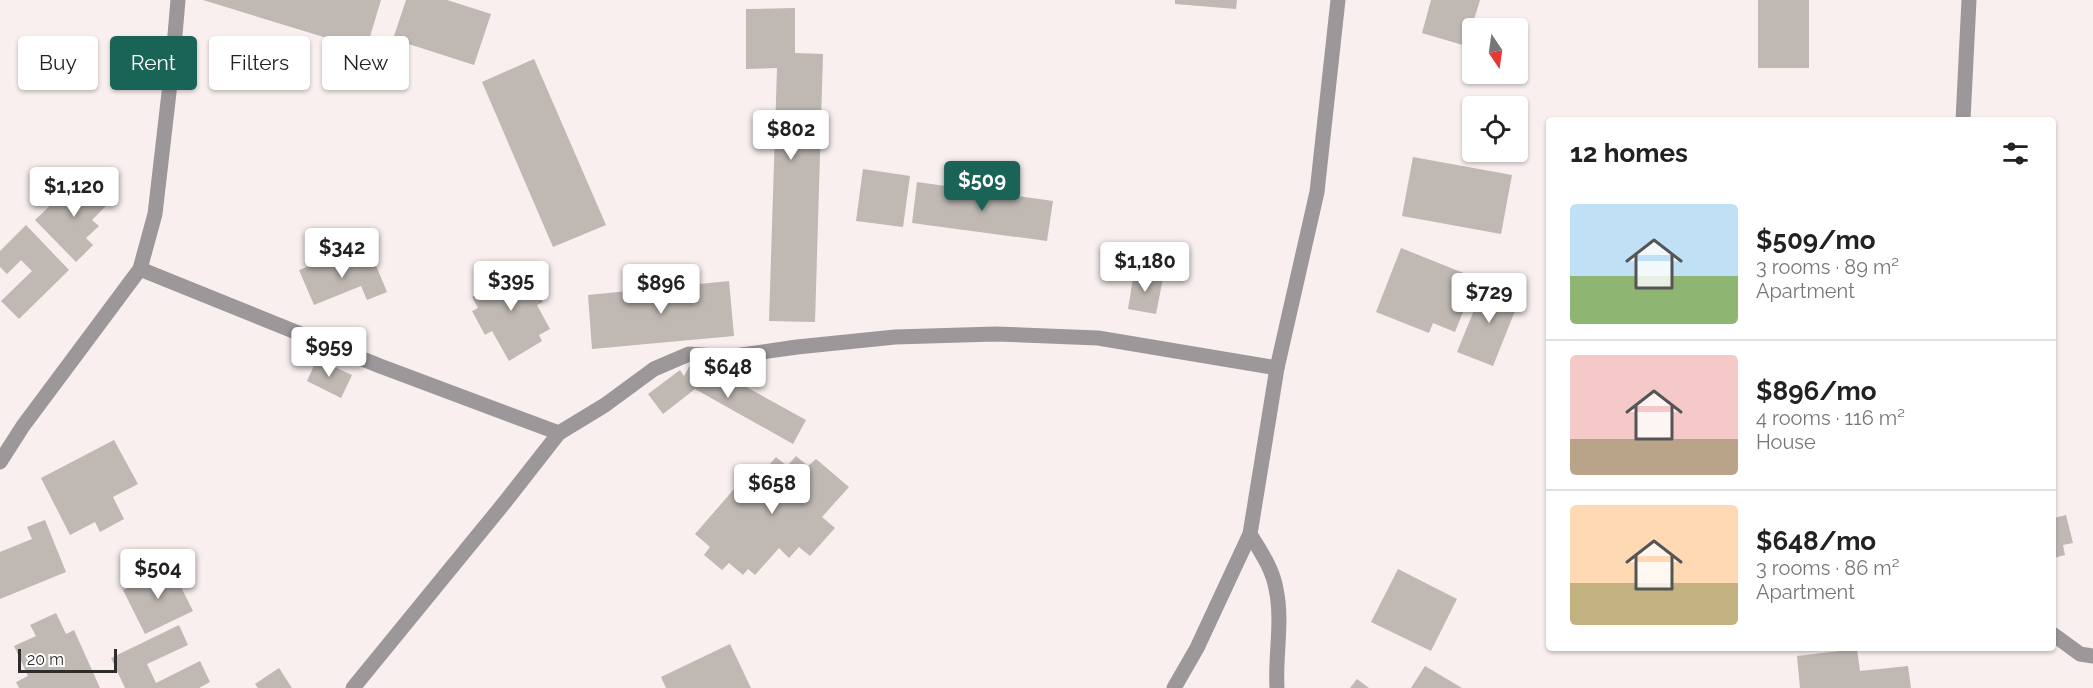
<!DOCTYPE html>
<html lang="en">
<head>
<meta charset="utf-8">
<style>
	body { margin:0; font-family:Raleway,sans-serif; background:#f2f2f2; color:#222; height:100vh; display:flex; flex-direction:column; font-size:22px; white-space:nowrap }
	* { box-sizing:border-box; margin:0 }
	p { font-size:20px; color:#767676 }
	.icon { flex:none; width:33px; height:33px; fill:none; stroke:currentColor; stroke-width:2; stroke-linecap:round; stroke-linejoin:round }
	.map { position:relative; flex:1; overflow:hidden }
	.panel { position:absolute; left:1546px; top:117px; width:510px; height:534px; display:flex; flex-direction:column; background:#fff; border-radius:6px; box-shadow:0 2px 4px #0004 }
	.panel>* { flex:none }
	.guide { position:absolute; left:18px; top:36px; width:570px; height:54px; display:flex; gap:12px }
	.needle { width:39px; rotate:167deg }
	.buttons { position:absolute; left:1462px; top:18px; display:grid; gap:12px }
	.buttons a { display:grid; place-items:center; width:66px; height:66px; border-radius:6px; background:#fff; box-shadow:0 2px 4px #0004; font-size:30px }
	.scale { position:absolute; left:18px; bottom:15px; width:99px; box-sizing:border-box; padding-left:6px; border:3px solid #2f2c2c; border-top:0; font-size:16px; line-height:21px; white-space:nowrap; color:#2f2c2c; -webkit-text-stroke:4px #fff; paint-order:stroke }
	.price { position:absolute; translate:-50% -51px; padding:0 14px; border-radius:6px; background:#fff; color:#222; font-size:20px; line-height:39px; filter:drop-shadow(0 2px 3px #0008) }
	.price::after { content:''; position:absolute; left:50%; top:36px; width:18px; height:14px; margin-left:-9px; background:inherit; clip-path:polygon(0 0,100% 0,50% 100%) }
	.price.on { background:#1a6357; color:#fff }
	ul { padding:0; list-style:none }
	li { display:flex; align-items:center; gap:18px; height:150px; padding:0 24px }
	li+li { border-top:2px solid #e0e0e0 }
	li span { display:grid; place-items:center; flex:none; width:168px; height:120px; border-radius:6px; color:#555 }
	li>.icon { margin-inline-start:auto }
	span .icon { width:72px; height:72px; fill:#fffc; stroke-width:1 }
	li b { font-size:26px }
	h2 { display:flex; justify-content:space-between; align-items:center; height:72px; padding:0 24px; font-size:26px }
	.tag { padding:0 21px; border-radius:6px; background:#fff; box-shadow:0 2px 4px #0004; font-size:21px; line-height:54px }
	.tag.on { background:#1a6357; color:#fff }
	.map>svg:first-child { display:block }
	.building { fill:#bfb8b3 }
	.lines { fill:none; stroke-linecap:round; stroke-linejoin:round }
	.minor { stroke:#9c989a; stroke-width:15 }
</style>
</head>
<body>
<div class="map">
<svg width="2093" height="688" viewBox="0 0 2093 688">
	<rect width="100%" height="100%" fill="#f9efef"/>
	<!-- building -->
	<g class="building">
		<path d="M 203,0 L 381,0 L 366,50 Z"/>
		<path d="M 406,0 L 447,0 L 491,14 L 474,65 L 393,39 Z"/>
		<path d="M 1175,0 L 1237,0 L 1236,9 L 1175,4 Z"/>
		<path d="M 1431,0 L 1480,0 L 1466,46 L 1422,33 Z"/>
		<rect x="1758" y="0" width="51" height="68"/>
		<path d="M 795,8 L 795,53 L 823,54 L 815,322 L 769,321 L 777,68 L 746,69 L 746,9 Z"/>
		<path d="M 534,59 L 606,225 L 553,247 L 482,82 Z"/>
		<path d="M 1413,157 L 1512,175 L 1501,234 L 1402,216 Z"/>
		<path d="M 863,169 L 910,176 L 903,227 L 856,221 Z"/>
		<path d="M 82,175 L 109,203 L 92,220 L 99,226 L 86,238 L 93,245 L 76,262 L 35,220 Z"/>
		<path d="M 917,182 L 1053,201 L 1047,241 L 912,223 Z"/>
		<path d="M 26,225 L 69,270 L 19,319 L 1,301 L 32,271 L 21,260 L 7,274 L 0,267 L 0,251 Z"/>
		<path d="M 1401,248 L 1471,276 L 1464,295 L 1469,297 L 1455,332 L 1433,323 L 1429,333 L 1376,312 Z"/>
		<path d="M 343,253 L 348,268 L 373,258 L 387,292 L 367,300 L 361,286 L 314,305 L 299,270 Z"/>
		<path d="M 508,265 L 514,275 L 524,269 L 543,302 L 537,305 L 550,329 L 539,335 L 542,341 L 509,361 L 492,331 L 485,335 L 472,311 L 478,308 L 472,297 L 492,285 L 487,278 Z"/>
		<path d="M 1134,272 L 1163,278 L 1156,314 L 1128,309 Z"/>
		<path d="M 729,281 L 734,336 L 592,349 L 588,295 Z"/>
		<path d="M 1486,281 L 1521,296 L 1493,366 L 1457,352 Z"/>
		<path d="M 694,358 L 806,420 L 793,444 L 695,389 L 663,414 L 648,394 L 680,370 L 684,376 Z"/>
		<path d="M 317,359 L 352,375 L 341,398 L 307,381 Z"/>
		<path d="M 114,440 L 138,484 L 113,497 L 124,519 L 100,532 L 95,522 L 70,535 L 41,478 Z"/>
		<path d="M 796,456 L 808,466 L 816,459 L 849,487 L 822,517 L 835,528 L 810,556 L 799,547 L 789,558 L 779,548 L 755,575 L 748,569 L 743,575 L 729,563 L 722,570 L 704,555 L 710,547 L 695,534 L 755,465 L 763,472 L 776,457 L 787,466 Z"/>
		<path d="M 2066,515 L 2073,543 L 2063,545 L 2065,555 L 2054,558 L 2054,518 Z"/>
		<path d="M 45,520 L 66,572 L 0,599 L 0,552 L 32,539 L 27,527 Z"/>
		<path d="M 171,567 L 193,611 L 145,634 L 123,590 Z"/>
		<path d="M 1398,569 L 1457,599 L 1431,651 L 1371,622 Z"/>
		<path d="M 56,613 L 66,634 L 74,630 L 100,688 L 19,688 L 16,682 L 28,676 L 14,646 L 36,636 L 30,625 Z"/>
		<path d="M 179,625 L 188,645 L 147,664 L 156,683 L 200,661 L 210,682 L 199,688 L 125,688 L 111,658 Z"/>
		<path d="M 730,644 L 751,688 L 666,688 L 661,677 Z"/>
		<path d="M 1857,649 L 1860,671 L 1908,666 L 1911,688 L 1800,688 L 1797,656 Z"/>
		<path d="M 1425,666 L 1462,688 L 1411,688 Z"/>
		<path d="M 279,668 L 292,688 L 258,688 L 255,684 Z"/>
		<path d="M 1357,679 L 1369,688 L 1350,688 Z"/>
	</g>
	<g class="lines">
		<!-- minor -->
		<g class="minor">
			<path d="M 1963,120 L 1969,0"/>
			<path d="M 140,269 L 380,366 L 559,433"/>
			<path d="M 0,462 L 23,426 L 140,269 L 155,214 L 173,58 L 178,0"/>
			<path d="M 1250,534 C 1260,551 1273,569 1276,589 C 1283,621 1275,655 1277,688"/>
			<path d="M 2054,635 L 2080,654 L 2093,656"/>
			<path d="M 353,688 L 505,502 L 559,433 L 605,405 L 654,369 L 689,354 L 727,357 L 797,347 L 895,337 L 996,334 L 1098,338 L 1277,368"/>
			<path d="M 1174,688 L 1197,648 L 1250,534 L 1277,368 L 1317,192 L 1338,0"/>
		</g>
	</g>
</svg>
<div class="buttons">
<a><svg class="needle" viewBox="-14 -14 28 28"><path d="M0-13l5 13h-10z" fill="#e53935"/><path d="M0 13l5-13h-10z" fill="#767676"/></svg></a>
<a><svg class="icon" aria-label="locate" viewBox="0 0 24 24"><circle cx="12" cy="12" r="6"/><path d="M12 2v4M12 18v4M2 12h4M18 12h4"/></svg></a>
</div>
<div class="scale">20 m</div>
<b class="price" style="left:791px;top:161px">$802</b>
<b class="price on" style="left:982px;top:212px">$509</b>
<b class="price" style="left:74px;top:218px">$1,120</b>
<b class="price" style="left:342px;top:279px">$342</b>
<b class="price" style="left:1145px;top:293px">$1,180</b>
<b class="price" style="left:511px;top:312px">$395</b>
<b class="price" style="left:661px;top:315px">$896</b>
<b class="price" style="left:1489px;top:324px">$729</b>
<b class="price" style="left:329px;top:378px">$959</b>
<b class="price" style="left:728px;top:399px">$648</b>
<b class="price" style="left:772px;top:515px">$658</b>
<b class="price" style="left:158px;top:600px">$504</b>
<div class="guide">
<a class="tag">Buy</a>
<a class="tag on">Rent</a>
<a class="tag">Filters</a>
<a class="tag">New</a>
</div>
<section class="panel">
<h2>12 homes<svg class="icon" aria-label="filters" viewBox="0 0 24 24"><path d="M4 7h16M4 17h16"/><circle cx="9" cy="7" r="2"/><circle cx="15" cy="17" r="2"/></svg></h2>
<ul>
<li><span style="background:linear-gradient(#bfe0f5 60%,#8fb573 0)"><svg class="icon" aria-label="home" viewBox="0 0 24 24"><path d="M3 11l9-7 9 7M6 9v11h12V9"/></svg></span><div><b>$509/mo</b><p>3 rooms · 89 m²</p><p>Apartment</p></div></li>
<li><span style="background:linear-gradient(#f6c9c9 70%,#b9a48a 0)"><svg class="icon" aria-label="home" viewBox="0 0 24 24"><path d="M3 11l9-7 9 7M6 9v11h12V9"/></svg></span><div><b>$896/mo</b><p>4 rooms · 116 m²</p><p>House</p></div></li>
<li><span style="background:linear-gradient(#ffd9b3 65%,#c2b280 0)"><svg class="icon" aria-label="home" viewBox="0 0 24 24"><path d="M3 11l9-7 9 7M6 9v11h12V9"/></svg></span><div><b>$648/mo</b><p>3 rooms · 86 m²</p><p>Apartment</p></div></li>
</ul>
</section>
</div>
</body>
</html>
